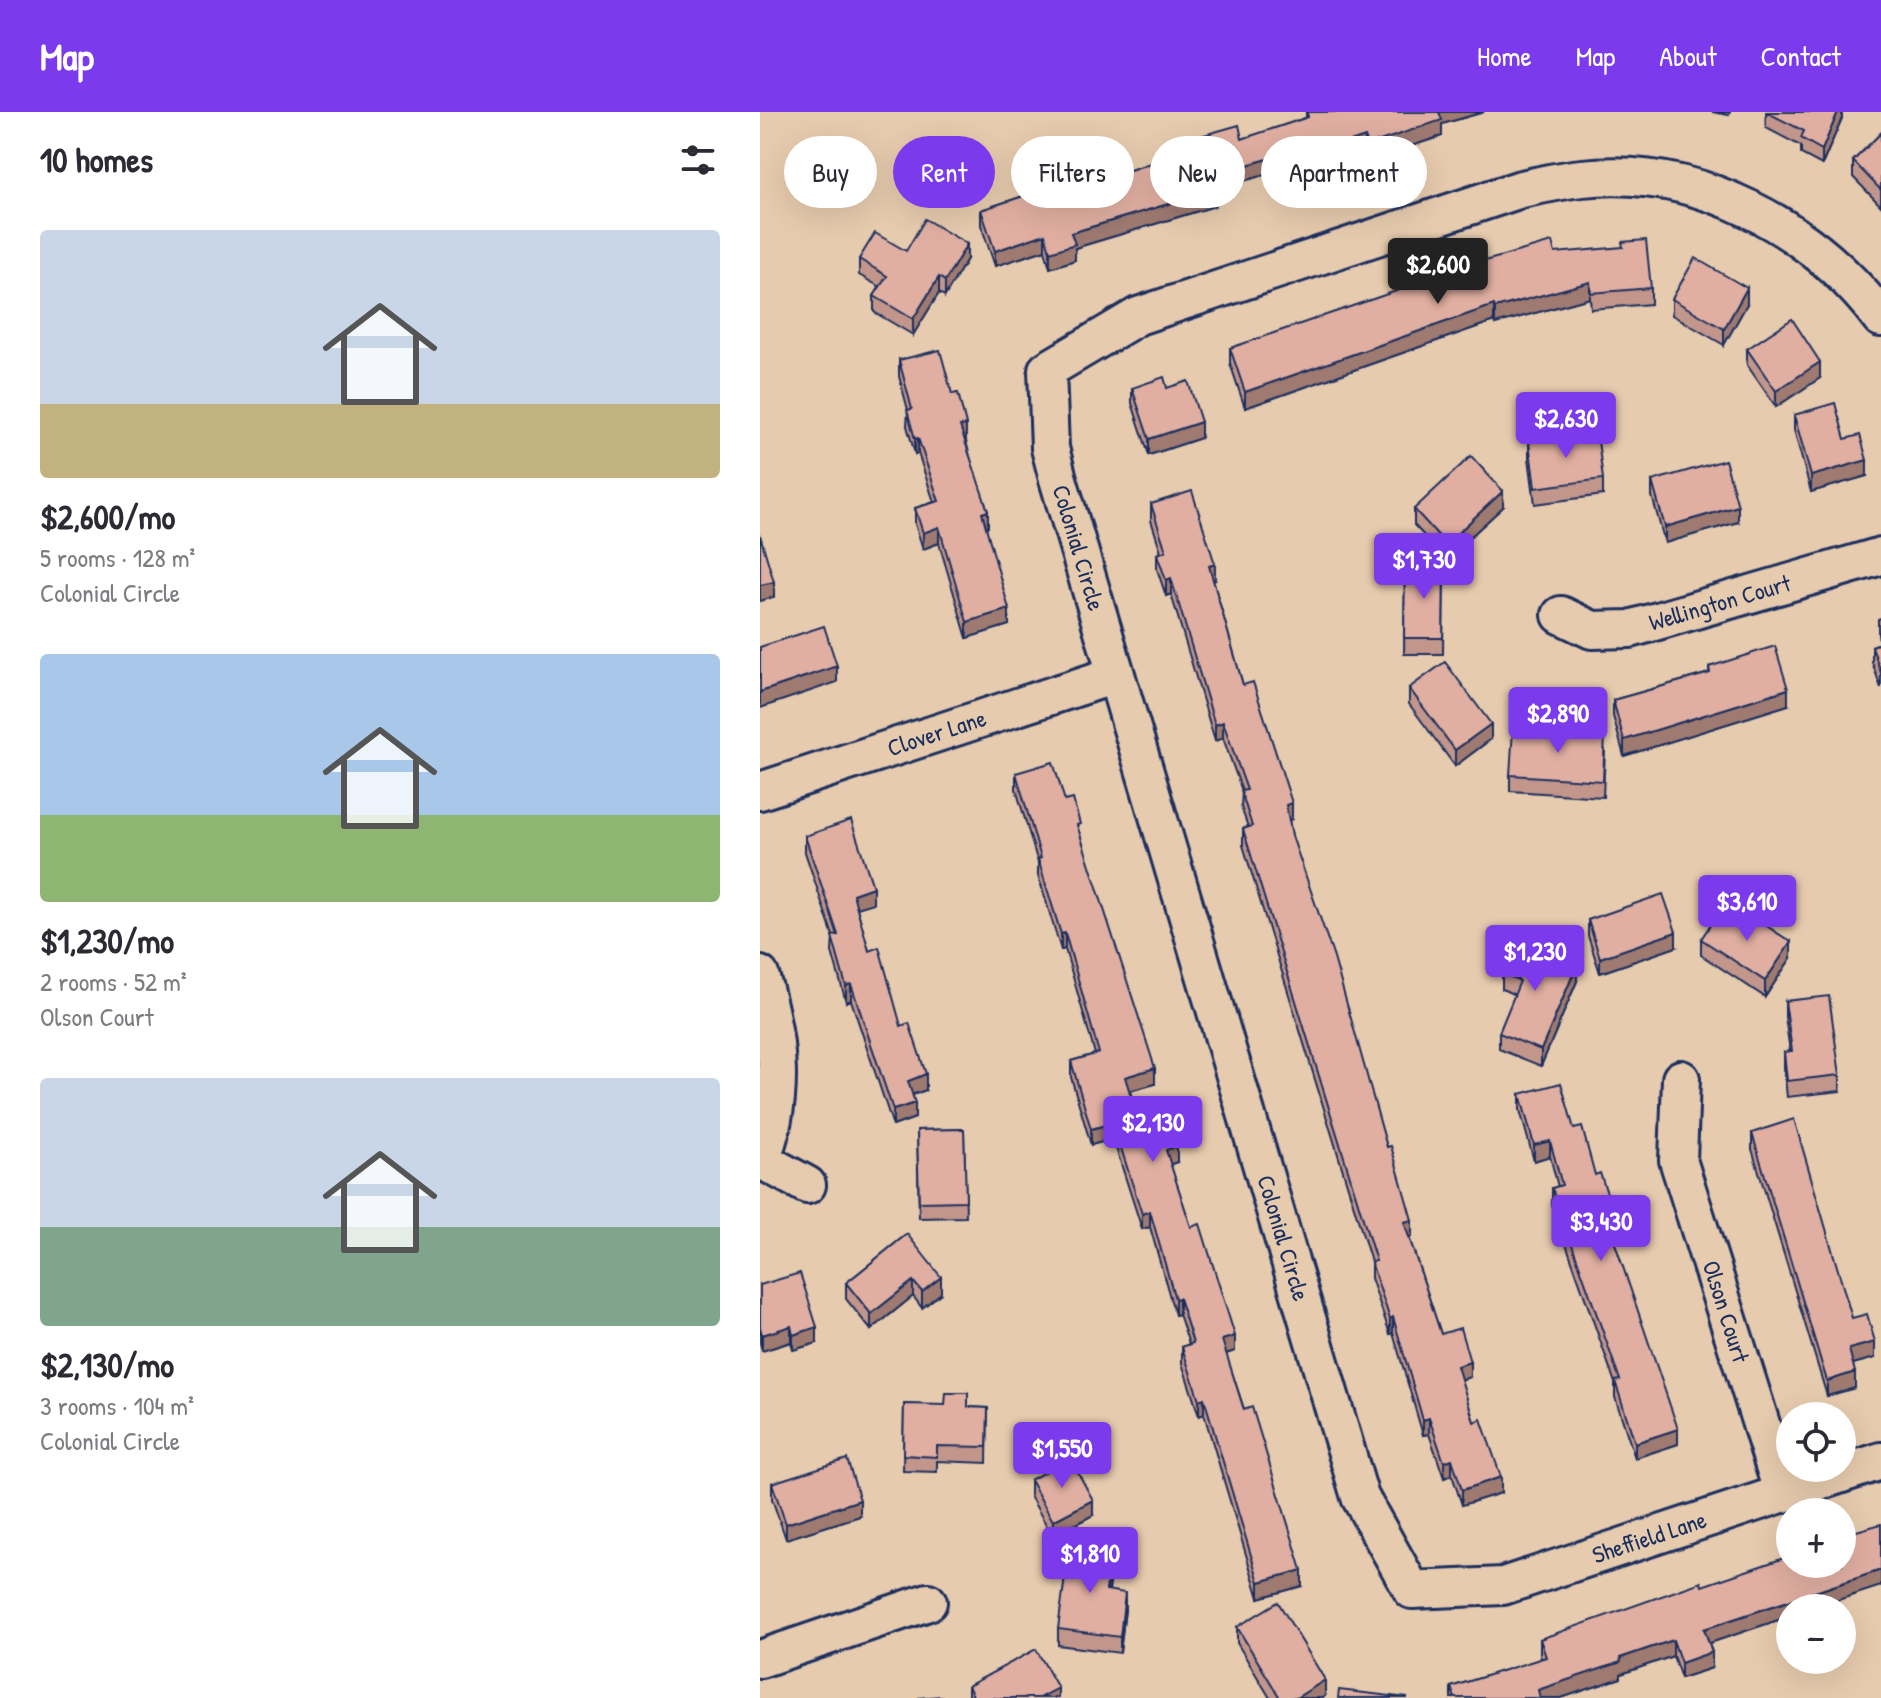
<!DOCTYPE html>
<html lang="en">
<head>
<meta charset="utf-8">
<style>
	body { margin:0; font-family:"Patrick Hand",sans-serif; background:#f2f2f3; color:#2b2b33; height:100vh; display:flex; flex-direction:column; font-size:30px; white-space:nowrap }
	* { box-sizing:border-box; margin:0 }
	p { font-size:26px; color:#7c7c81 }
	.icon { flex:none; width:44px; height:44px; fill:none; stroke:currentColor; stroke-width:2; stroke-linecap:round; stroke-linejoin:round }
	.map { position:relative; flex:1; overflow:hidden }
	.sheet { display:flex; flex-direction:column; background:#fff; width:760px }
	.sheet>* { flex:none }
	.banner { position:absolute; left:24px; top:24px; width:760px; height:72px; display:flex; gap:16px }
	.buttons { position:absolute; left:1016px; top:1290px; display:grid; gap:16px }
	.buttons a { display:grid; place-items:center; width:80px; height:80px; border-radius:50%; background:#fff; box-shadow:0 8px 32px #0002; font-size:40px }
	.price { position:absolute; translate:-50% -68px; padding:0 18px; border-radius:8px; background:#7c3aed; color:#fff; font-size:26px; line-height:52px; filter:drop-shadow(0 2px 4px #0008) }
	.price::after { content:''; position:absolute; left:50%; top:48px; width:24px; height:18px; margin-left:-12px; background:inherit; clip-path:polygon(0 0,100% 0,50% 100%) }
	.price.selected { background:#222; color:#fff }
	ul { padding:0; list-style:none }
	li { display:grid; align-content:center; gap:16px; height:424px; padding:0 40px }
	li span { display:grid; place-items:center; height:248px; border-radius:8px; color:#555 }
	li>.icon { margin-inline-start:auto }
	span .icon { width:144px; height:144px; fill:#fffc; stroke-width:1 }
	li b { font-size:34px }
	h2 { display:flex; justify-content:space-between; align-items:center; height:96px; padding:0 40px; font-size:34px }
	.tag { padding:0 28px; border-radius:36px; background:#fff; box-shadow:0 8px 32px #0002; font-size:28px; line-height:72px }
	.tag.selected { background:#7c3aed; color:#fff }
	header { display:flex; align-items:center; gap:48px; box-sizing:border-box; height:112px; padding:0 40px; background:#7c3aed; color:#fff }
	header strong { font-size:38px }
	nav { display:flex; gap:44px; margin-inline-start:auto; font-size:28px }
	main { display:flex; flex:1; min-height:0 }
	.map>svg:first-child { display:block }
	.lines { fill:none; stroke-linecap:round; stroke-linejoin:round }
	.minor-casing { stroke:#1b2f5e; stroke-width:42 }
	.minor { stroke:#e7cbae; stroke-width:36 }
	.wall { fill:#c2968b; stroke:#1b2f5e; stroke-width:2 }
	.shaded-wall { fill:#9e7a71; stroke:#1b2f5e; stroke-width:2 }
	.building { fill:#e1afa2; stroke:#1b2f5e; stroke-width:2 }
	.labels { text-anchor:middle; stroke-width:6; stroke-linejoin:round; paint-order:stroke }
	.street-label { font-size:24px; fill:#1b2f5e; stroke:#e7cbae }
</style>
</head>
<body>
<header>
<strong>Map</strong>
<nav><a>Home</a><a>Map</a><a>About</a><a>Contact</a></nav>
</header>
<main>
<section class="sheet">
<h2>10 homes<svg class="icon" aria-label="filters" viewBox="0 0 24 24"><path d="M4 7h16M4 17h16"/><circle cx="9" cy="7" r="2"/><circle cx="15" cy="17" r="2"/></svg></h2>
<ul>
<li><span style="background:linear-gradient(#c9d6e8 70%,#c2b280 0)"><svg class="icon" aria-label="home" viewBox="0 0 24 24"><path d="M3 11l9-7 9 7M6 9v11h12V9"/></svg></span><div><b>$2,600/mo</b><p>5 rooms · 128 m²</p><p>Colonial Circle</p></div></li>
<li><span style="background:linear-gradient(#a9c7e8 65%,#8fb573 0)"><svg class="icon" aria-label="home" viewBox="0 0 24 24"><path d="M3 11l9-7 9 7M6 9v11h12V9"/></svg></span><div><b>$1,230/mo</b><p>2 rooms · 52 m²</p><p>Olson Court</p></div></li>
<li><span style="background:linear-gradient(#c9d6e8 60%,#7fa58c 0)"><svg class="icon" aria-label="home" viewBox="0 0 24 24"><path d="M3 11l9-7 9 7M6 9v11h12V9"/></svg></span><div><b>$2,130/mo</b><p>3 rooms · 104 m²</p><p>Colonial Circle</p></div></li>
</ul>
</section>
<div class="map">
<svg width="1121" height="1586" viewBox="0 0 1121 1586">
	<rect width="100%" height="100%" fill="#e7cbae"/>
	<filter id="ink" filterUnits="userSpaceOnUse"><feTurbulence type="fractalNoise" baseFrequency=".0125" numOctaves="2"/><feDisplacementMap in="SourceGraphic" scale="16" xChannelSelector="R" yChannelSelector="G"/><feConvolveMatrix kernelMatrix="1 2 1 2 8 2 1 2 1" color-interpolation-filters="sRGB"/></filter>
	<g filter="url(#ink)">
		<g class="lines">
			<defs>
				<g id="minor">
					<path id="s1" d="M 1121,206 C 1052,115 938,53 822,66 C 801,68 781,73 761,77 L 378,204 L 287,258 L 290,336 L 298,367 L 600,1385 L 652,1478 L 743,1474 L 1121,1349"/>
					<path id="s2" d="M 801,503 L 832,518 L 870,517 L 1121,444"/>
					<path id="s3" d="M 0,679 L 355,563"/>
					<path d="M 0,863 C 19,926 26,988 0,1050"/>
					<path id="s4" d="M 921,967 L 918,1048 L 1023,1382"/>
					<path d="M 1,1048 L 47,1073"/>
					<path d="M 0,1547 L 168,1490"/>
				</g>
			</defs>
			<!-- minor casing -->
			<use href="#minor" class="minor-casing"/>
			<!-- minor -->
			<use href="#minor" class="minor"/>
		</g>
		<!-- wall -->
		<g class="wall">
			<path d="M 546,0 L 724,0 L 682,12 L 682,24 L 608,48 L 605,41 L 518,70 L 515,60 L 455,77 L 455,94 L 315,136 L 315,148 L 290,156 L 285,138 L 235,154 L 221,113 L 221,98 L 327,63 L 327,49 L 358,62 L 412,44 L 412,32 L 482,27 L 546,6 Z"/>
			<path d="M 952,0 L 970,0 L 969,3 Z"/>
			<path d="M 1006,0 L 1082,0 L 1082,6 L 1062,53 L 1041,42 L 1041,34 L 1006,16 Z"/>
			<path d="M 1121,21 L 1121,94 L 1093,65 L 1093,49 Z"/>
			<path d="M 146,139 L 207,147 L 185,184 L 179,181 L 153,223 L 114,200 L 114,184 L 120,175 L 99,163 L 99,147 Z"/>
			<path d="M 795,141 L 891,176 L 891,192 L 831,197 L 830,186 L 735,212 L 734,209 L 485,296 L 470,251 L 470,236 Z"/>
			<path d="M 912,187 L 987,192 L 964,233 L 912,203 Z"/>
			<path d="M 987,237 L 1060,266 L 1016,295 L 987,253 Z"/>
			<path d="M 139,248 L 206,329 L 228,415 L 226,416 L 249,513 L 207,526 L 179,431 L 163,437 L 155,412 L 155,396 L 174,390 L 158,341 L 155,342 L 147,314 L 148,298 L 139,264 Z"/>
			<path d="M 372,276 L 407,276 L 441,326 L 389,343 L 372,291 Z"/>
			<path d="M 1034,303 L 1085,327 L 1107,364 L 1051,380 L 1034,318 Z"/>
			<path d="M 769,330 L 843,367 L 843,383 L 775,392 L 769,346 Z"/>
			<path d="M 892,369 L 978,410 L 905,431 L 892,384 Z"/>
			<path d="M 391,392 L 455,468 L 453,468 L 483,573 L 532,707 L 529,708 L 532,724 L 627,1035 L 652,1124 L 649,1125 L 681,1222 L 710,1265 L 701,1268 L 714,1310 L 741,1381 L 702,1393 L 692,1363 L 684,1366 L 669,1322 L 663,1323 L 633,1221 L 630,1222 L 611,1166 L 611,1150 L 483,733 L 483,717 L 488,715 L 481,695 L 482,679 L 463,626 L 455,629 L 411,482 L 406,484 L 397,457 L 397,442 L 401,440 L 391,408 Z"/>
			<path d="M 743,395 L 686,447 L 654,413 L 654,397 Z"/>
			<path d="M 645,452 L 684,452 L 683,542 L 644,542 Z"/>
			<path d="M 1121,506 L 1121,576 L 1112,550 L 1112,534 L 1120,531 L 1118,523 L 1118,507 Z"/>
			<path d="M 949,555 L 1028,593 L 864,644 L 853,604 L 853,588 L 949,561 Z"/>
			<path d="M 649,576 L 731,627 L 695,654 L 649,592 Z"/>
			<path d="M 845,638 L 843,685 L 750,679 L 750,663 Z"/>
			<path d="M 256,661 L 305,689 L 320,723 L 395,972 L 370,979 L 381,1017 L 417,1050 L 410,1052 L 431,1115 L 475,1239 L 466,1242 L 542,1474 L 499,1486 L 444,1302 L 439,1304 L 422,1251 L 422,1235 L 429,1232 L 419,1202 L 415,1203 L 390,1115 L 382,1117 L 353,1027 L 331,1033 L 311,965 L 311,949 L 335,942 L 305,837 L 301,838 L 278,763 L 278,751 L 256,677 Z"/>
			<path d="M 45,724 L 113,791 L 97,796 L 109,839 L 141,914 L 166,978 L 153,983 L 155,1006 L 133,1014 L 91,888 L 86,890 L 72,840 L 73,824 L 45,740 Z"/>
			<path d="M 828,808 L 916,835 L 840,861 L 828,824 Z"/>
			<path d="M 941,827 L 1031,846 L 1005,885 L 941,843 Z"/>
			<path d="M 742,861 L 817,869 L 781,954 L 739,937 L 739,921 L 755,883 L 742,877 Z"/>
			<path d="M 1025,889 L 1080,963 L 1080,979 L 1027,985 L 1024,956 L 1024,940 L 1030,939 L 1025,905 Z"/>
			<path d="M 760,982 L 814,1017 L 835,1063 L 850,1106 L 847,1107 L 918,1332 L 875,1346 L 855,1285 L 855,1271 L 792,1092 L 792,1076 L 798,1075 L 790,1044 L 774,1049 L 760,998 Z"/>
			<path d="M 204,1017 L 206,1105 L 159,1106 L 157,1018 Z"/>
			<path d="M 992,1021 L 1092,1206 L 1115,1246 L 1093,1252 L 1095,1276 L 1067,1284 L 992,1037 Z"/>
			<path d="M 147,1122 L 181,1181 L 162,1196 L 153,1184 L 111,1218 L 86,1187 L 86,1171 Z"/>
			<path d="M 0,1173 L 57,1231 L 33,1238 L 31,1230 L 2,1239 L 0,1231 Z"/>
			<path d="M 144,1292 L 228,1296 L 227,1351 L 177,1349 L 177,1360 L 143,1359 Z"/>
			<path d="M 270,1368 L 333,1403 L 293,1425 L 270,1384 Z"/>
			<path d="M 12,1371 L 100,1404 L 26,1427 L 12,1387 Z"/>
			<path d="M 352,1457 L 349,1479 L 365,1497 L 360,1541 L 298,1533 L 298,1517 Z"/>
			<path d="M 942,1474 L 1030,1496 L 1030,1504 L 949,1531 L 952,1556 L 921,1566 L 913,1544 L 861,1562 L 861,1566 L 801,1586 L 691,1586 L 691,1575 L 781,1547 L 780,1542 L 780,1527 Z"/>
			<path d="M 477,1515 L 565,1584 L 562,1586 L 510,1586 L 477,1531 Z"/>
			<path d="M 208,1574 L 298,1586 L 208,1586 Z"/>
		</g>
		<!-- shaded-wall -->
		<g class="shaded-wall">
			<path d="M 678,0 L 724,0 L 682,12 L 682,24 L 608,48 L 608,33 Z"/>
			<path d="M 1078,0 L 1082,0 L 1082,6 L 1062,53 L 1062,38 Z"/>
			<path d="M 605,25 L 605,41 L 518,70 L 518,54 Z"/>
			<path d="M 515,45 L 515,60 L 451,78 L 451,63 Z"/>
			<path d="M 455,78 L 455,94 L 315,136 L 315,148 L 290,156 L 290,140 L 311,121 Z"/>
			<path d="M 285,122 L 285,138 L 235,154 L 235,139 Z"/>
			<path d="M 207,132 L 207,147 L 185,184 L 185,169 Z"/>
			<path d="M 179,165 L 179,181 L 153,223 L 153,207 Z"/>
			<path d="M 830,170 L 830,186 L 735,212 L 735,196 Z"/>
			<path d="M 987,176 L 987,192 L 964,233 L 964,217 Z"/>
			<path d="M 734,193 L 734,209 L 485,296 L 485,280 Z"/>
			<path d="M 1060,250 L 1060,266 L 1016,295 L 1016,279 Z"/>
			<path d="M 441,310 L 441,326 L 389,343 L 389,327 Z"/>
			<path d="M 206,313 L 206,329 L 200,330 L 200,314 Z"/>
			<path d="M 158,326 L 158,341 L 155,342 L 155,327 Z"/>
			<path d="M 1107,348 L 1107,364 L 1051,380 L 1051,364 Z"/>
			<path d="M 743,379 L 743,395 L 686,447 L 686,432 Z"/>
			<path d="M 978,394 L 978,410 L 905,431 L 905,415 Z"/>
			<path d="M 228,399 L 228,415 L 222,417 L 222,401 Z"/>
			<path d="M 179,415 L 179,431 L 163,437 L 163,421 Z"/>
			<path d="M 455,452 L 455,468 L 449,470 L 449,454 Z"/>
			<path d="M 411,466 L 411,482 L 406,484 L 406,468 Z"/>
			<path d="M 14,470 L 14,485 L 0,489 L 0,473 Z"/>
			<path d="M 249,497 L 249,513 L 207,526 L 207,510 Z"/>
			<path d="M 77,554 L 77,570 L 0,596 L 0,580 Z"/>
			<path d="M 1028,577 L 1028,593 L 864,644 L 864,628 Z"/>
			<path d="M 463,610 L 463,626 L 455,629 L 455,613 Z"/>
			<path d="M 731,612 L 731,627 L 695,654 L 695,638 Z"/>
			<path d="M 532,691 L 532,707 L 526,709 L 526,693 Z"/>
			<path d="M 113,775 L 113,791 L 93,797 L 93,782 Z"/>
			<path d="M 916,820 L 916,835 L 840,861 L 840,846 Z"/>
			<path d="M 305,821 L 305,837 L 301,838 L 301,822 Z"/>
			<path d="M 1031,830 L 1031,846 L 1005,885 L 1005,869 Z"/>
			<path d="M 817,853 L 817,869 L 781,954 L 781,938 Z"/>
			<path d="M 91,872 L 91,888 L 86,890 L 86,874 Z"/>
			<path d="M 395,956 L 395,972 L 365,980 L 365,965 Z"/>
			<path d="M 166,962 L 166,978 L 148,984 L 148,969 Z"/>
			<path d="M 155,991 L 155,1006 L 133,1014 L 133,998 Z"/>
			<path d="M 353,1011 L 353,1027 L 331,1033 L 331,1017 Z"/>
			<path d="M 790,1029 L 790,1044 L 774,1049 L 774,1033 Z"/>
			<path d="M 417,1034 L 417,1050 L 406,1054 L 406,1038 Z"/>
			<path d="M 850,1090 L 850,1106 L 842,1109 L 842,1093 Z"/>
			<path d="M 390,1099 L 390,1115 L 382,1117 L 382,1102 Z"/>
			<path d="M 652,1108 L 652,1124 L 644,1126 L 644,1110 Z"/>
			<path d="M 181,1165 L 181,1181 L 162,1196 L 162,1180 Z"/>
			<path d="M 153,1169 L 153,1184 L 111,1218 L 111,1202 Z"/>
			<path d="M 419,1186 L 419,1202 L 415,1203 L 415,1187 Z"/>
			<path d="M 633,1205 L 633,1221 L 630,1222 L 630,1207 Z"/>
			<path d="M 31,1214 L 31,1230 L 2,1239 L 2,1223 Z"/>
			<path d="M 57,1215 L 57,1231 L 33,1238 L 33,1223 Z"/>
			<path d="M 475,1224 L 475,1239 L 462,1243 L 462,1228 Z"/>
			<path d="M 1115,1230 L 1115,1246 L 1089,1253 L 1089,1237 Z"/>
			<path d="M 710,1250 L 710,1265 L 697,1269 L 697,1254 Z"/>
			<path d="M 1095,1260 L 1095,1276 L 1067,1284 L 1067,1269 Z"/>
			<path d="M 444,1286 L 444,1302 L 439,1304 L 439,1288 Z"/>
			<path d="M 669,1306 L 669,1322 L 663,1323 L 663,1308 Z"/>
			<path d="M 918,1317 L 918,1332 L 875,1346 L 875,1331 Z"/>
			<path d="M 692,1347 L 692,1363 L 684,1366 L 684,1350 Z"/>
			<path d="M 741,1365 L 741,1381 L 702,1393 L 702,1378 Z"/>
			<path d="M 100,1388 L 100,1404 L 26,1427 L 26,1412 Z"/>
			<path d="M 333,1388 L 333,1403 L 293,1425 L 293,1409 Z"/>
			<path d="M 352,1441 L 352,1457 L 346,1494 L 346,1478 Z"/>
			<path d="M 542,1458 L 542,1474 L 499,1486 L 499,1470 Z"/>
			<path d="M 1121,1458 L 1121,1474 L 1054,1496 L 1030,1496 L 1030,1504 L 944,1533 L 944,1517 Z"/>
			<path d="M 365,1481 L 365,1497 L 360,1541 L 360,1525 Z"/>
			<path d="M 913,1528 L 913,1544 L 861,1562 L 861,1566 L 801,1586 L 778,1586 L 778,1578 L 860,1546 Z"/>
			<path d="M 952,1540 L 952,1556 L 921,1566 L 921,1551 Z"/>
			<path d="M 565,1568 L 565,1584 L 562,1586 L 536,1586 Z"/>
			<path d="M 298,1576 L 298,1586 L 279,1586 Z"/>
		</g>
		<!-- building -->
		<g class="building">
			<path d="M 547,0 L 679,0 L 682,8 L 608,33 L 605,25 L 518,54 L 515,45 L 451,63 L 455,78 L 311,121 L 315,132 L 290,140 L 285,122 L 235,139 L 221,98 L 331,62 L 327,49 L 351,41 L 358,62 L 415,43 L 412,32 L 479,13 L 482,27 L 548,5 Z"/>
			<path d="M 1006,0 L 1078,0 L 1062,38 L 1041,26 L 1044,19 Z"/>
			<path d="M 1121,21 L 1121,78 L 1093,49 Z"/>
			<path d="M 165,107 L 207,132 L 185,169 L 179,165 L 153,207 L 114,184 L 127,164 L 99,147 L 115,121 L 146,139 Z"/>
			<path d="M 886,128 L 891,176 L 831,181 L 830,170 L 735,196 L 734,193 L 485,280 L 470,236 L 718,151 L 792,130 L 795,141 L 863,135 L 862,130 Z"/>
			<path d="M 935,146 L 987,176 L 964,217 L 912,187 Z"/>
			<path d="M 1032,207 L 1060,250 L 1016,279 L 987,237 Z"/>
			<path d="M 180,238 L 192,282 L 198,281 L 206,313 L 200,314 L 228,399 L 222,401 L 249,497 L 207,510 L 179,415 L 163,421 L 155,396 L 179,389 L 158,326 L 155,327 L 147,298 L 152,297 L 139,248 Z"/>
			<path d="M 404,265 L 407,276 L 428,269 L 441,310 L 389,327 L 372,276 Z"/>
			<path d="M 1075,291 L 1085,327 L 1100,323 L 1107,348 L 1051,364 L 1034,303 Z"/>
			<path d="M 837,321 L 843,367 L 775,376 L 769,330 Z"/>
			<path d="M 711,344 L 743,379 L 686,432 L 654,397 Z"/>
			<path d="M 965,348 L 978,394 L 905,415 L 892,369 Z"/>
			<path d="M 432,379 L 455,452 L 449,454 L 483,573 L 493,570 L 532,691 L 526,693 L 532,724 L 574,846 L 627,1035 L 631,1034 L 652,1108 L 644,1110 L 681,1222 L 700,1216 L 710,1250 L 697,1254 L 714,1310 L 721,1307 L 741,1365 L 702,1378 L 692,1347 L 684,1350 L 669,1306 L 663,1308 L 633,1205 L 630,1207 L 611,1150 L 616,1149 L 483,717 L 492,714 L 481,679 L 487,678 L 463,610 L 455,613 L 411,466 L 406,468 L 397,442 L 406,439 L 391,392 Z"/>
			<path d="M 0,423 L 14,470 L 0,473 Z"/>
			<path d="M 645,452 L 684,452 L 683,526 L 644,526 Z"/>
			<path d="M 64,514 L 77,554 L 0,580 L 0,535 Z"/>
			<path d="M 1121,531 L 1121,561 L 1112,534 Z"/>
			<path d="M 1015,534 L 1028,577 L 864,628 L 853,588 L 950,561 L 949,555 Z"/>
			<path d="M 685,550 L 731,612 L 695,638 L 649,576 Z"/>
			<path d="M 753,617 L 845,622 L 843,669 L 750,663 Z"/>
			<path d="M 293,650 L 305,689 L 313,687 L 320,712 L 317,713 L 395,956 L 365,965 L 381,1017 L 409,1008 L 417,1034 L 406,1038 L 431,1115 L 440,1112 L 475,1224 L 462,1228 L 484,1298 L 492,1295 L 542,1458 L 499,1470 L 444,1286 L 439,1288 L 422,1235 L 433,1231 L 419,1186 L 415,1187 L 390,1099 L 382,1102 L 353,1011 L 331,1017 L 311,949 L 339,941 L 305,821 L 301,822 L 278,747 L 281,746 L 256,661 Z"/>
			<path d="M 91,708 L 113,775 L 93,782 L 109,839 L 119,835 L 141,914 L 149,911 L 166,962 L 148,969 L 155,991 L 133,998 L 91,872 L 86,874 L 72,824 L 78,823 L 45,724 Z"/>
			<path d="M 903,782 L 916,820 L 840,846 L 828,808 Z"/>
			<path d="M 959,800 L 978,813 L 987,801 L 1031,830 L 1005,869 L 941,827 Z"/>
			<path d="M 756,828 L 817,853 L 781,938 L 739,921 L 760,869 L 742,861 Z"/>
			<path d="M 1069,884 L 1080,963 L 1027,969 L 1024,940 L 1032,939 L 1025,889 Z"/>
			<path d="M 801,971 L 814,1017 L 822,1015 L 835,1063 L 840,1061 L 850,1090 L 842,1093 L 918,1317 L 875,1331 L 855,1269 L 860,1268 L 792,1076 L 802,1073 L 790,1029 L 774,1033 L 760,982 Z"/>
			<path d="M 1034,1007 L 1092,1206 L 1107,1202 L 1115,1230 L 1089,1237 L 1095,1260 L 1067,1269 L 992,1021 Z"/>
			<path d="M 204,1017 L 206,1089 L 159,1090 L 157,1018 Z"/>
			<path d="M 147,1122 L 181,1165 L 162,1180 L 153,1169 L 111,1202 L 86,1171 Z"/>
			<path d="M 40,1161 L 57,1215 L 33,1223 L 31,1214 L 2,1223 L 0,1215 L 0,1173 Z"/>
			<path d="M 186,1281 L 208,1281 L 208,1295 L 228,1296 L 227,1335 L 177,1334 L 177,1345 L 143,1343 L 144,1292 L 185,1293 Z"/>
			<path d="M 310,1346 L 333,1388 L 293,1409 L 270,1368 Z"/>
			<path d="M 87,1347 L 100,1388 L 26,1412 L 12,1371 Z"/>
			<path d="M 1121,1412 L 1121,1458 L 944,1517 L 952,1540 L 921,1551 L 913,1528 L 860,1546 L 861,1550 L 778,1578 L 780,1586 L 695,1586 L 691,1575 L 786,1545 L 780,1527 L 941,1470 L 942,1474 L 1030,1444 L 1030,1452 L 1082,1452 L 1082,1423 Z"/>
			<path d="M 309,1435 L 352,1441 L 346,1478 L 365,1481 L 360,1525 L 298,1517 Z"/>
			<path d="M 518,1490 L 565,1568 L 536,1586 L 520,1586 L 477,1515 Z"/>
			<path d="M 276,1537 L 298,1576 L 279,1586 L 214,1586 L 208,1574 Z"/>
			<path d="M 579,1578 L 648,1586 L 578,1586 Z"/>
			<path d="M 181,1584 L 182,1586 L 158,1586 Z"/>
		</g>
	</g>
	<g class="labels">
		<!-- street labels -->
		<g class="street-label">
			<text dy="8" stroke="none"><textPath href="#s1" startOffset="1098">Colonial Circle</textPath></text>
			<text dy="8" stroke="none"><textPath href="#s2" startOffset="166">Wellington Court</textPath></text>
			<text dy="8" stroke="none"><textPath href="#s3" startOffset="186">Clover Lane</textPath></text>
			<text dy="8" stroke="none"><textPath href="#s1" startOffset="1818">Colonial Circle</textPath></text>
			<text dy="8" stroke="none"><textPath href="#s4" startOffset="240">Olson Court</textPath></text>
			<text dy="8" stroke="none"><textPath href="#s1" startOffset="2440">Sheffield Lane</textPath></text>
		</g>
	</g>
</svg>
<div class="buttons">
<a><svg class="icon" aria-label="locate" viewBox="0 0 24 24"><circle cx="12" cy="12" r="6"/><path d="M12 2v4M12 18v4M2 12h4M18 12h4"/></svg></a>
<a>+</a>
<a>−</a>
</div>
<b class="price selected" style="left:678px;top:194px">$2,600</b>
<b class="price" style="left:806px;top:348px">$2,630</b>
<b class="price" style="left:664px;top:489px">$1,730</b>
<b class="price" style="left:798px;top:643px">$2,890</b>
<b class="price" style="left:987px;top:831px">$3,610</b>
<b class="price" style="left:775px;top:881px">$1,230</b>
<b class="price" style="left:393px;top:1052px">$2,130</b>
<b class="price" style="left:841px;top:1151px">$3,430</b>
<b class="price" style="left:302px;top:1378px">$1,550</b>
<b class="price" style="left:330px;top:1483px">$1,810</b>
<div class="banner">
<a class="tag">Buy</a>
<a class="tag selected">Rent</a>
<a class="tag">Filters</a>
<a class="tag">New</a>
<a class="tag">Apartment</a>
</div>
</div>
</main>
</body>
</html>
